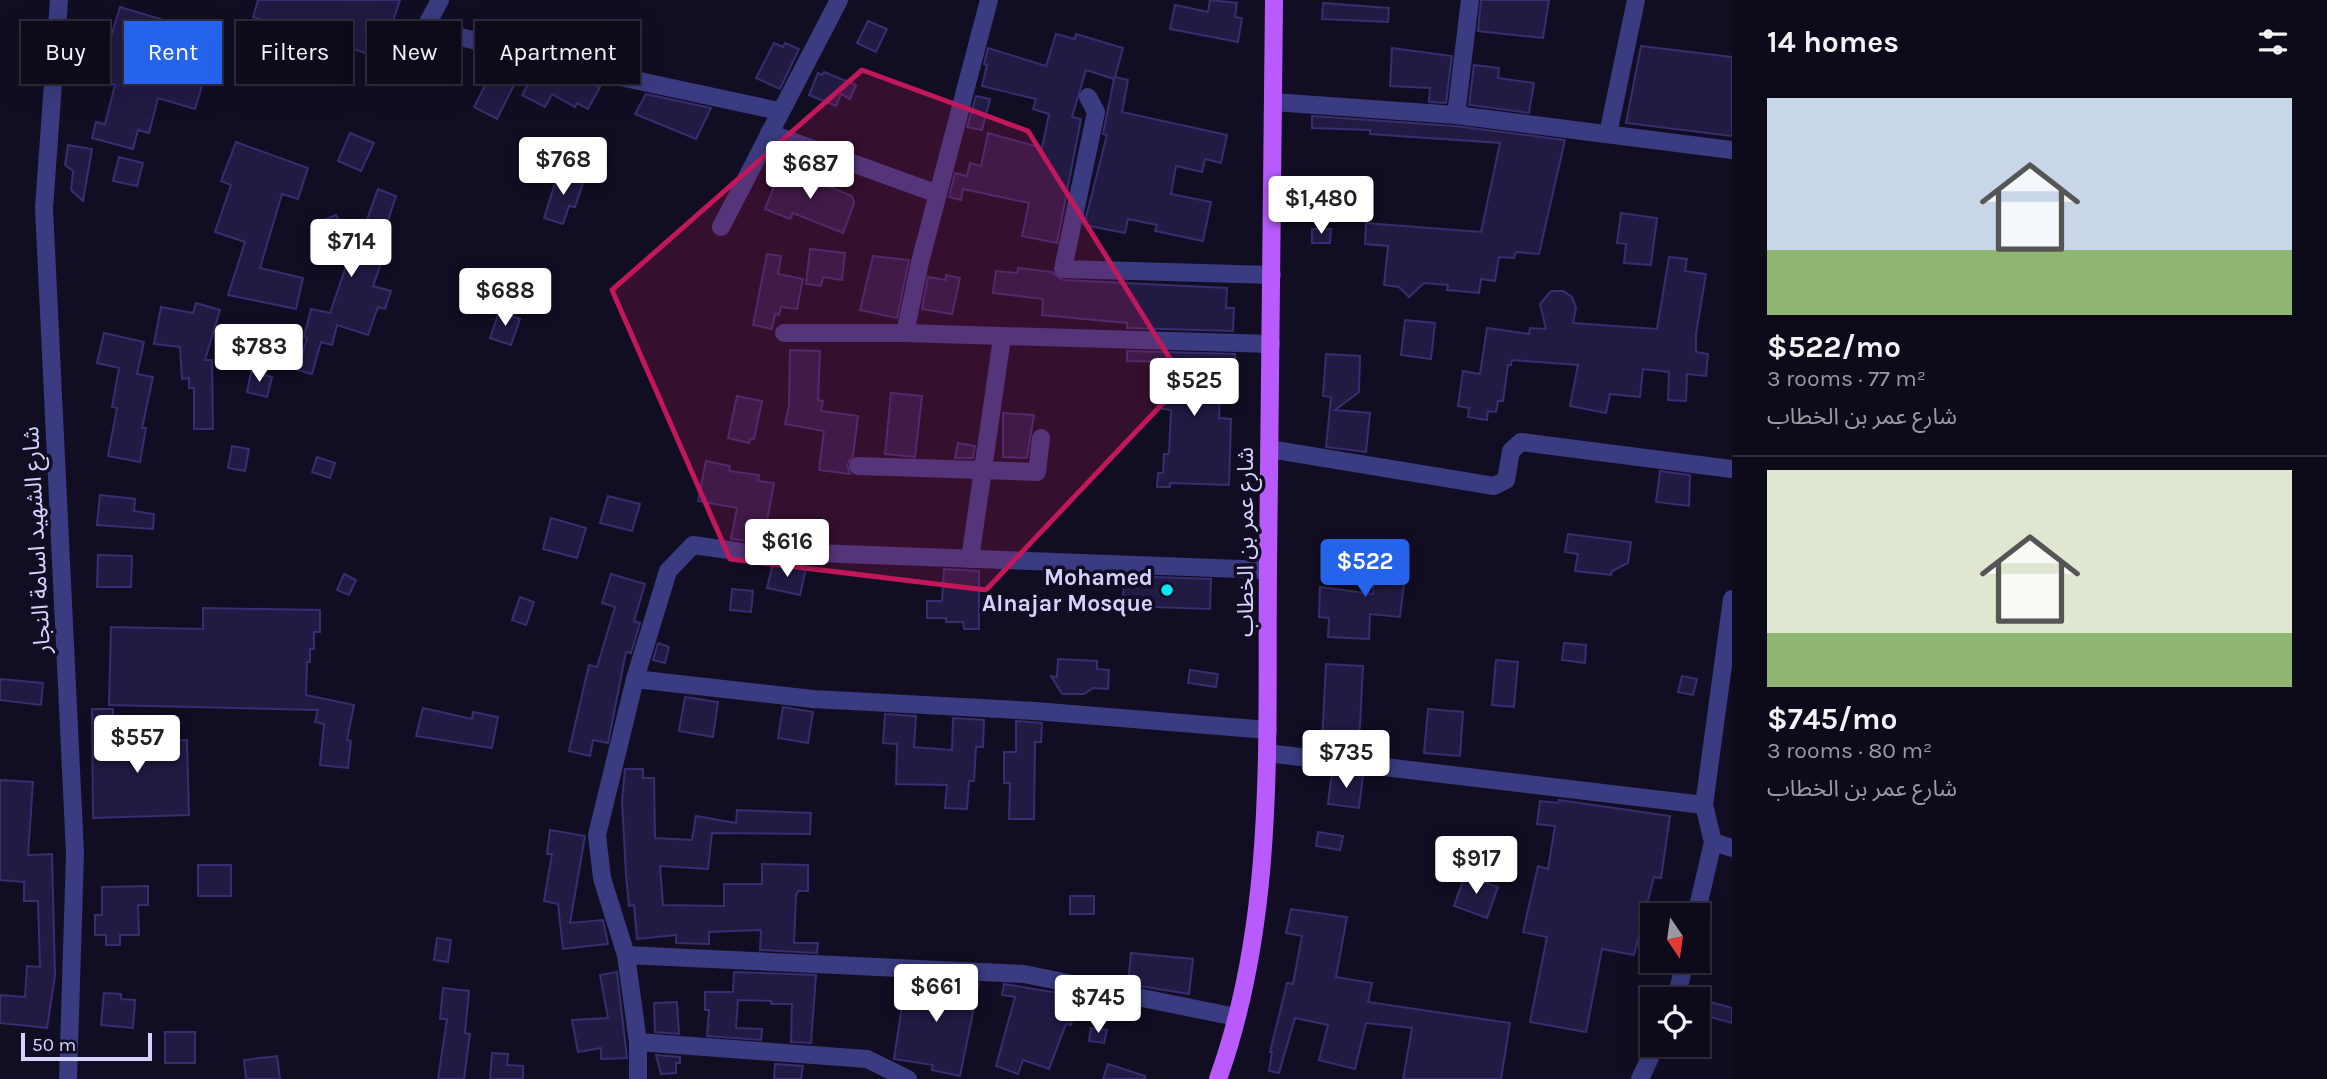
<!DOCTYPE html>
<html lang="en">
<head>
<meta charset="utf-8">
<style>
	body { margin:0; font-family:Karla,"Noto Sans Arabic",sans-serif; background:#1b1827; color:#f1f3f6; height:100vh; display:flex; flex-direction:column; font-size:26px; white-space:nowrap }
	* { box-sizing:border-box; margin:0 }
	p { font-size:23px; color:#9a9aa2 }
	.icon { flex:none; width:38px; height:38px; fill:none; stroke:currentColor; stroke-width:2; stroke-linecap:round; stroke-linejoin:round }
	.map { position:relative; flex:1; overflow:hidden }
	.panel { display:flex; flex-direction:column; background:#0d0a1a; width:595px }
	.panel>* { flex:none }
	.guide { position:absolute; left:21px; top:21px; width:665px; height:63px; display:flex; gap:14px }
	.needle { width:46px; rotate:167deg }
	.controls { position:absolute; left:1640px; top:903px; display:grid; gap:14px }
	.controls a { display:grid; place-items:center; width:70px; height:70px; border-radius:0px; background:#0d0a1a; box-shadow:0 7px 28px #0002,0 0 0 2px #2d2b39; font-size:35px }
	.scale { position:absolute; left:21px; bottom:18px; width:131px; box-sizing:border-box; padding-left:7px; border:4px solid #d5d2fe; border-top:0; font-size:19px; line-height:24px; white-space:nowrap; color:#d5d2fe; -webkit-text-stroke:5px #110e23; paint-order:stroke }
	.price { position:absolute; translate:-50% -60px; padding:0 16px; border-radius:7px; background:#fff; color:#222; font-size:23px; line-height:46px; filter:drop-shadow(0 2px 4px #0008) }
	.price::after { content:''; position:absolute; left:50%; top:42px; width:21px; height:16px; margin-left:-10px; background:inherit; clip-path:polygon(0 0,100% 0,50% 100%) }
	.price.on { background:#2563eb; color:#fff }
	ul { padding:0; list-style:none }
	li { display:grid; align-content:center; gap:14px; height:371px; padding:0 35px }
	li+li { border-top:2px solid #2d2b39 }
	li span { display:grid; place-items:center; height:217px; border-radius:0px; color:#555 }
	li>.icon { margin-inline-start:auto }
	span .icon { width:126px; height:126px; fill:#fffc; stroke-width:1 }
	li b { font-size:30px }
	h2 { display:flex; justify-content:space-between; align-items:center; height:84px; padding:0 35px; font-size:30px }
	.pill { padding:0 24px; border-radius:0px; background:#0d0a1a; box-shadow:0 7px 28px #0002,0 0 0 2px #2d2b39; font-size:24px; line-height:63px }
	.pill.on { background:#2563eb; color:#fff }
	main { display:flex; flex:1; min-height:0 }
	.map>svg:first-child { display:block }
	.building { fill:#211b44; stroke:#382d6f; stroke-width:2 }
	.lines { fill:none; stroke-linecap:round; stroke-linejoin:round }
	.minor { stroke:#3a3b81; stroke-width:18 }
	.major { stroke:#b95bfc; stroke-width:18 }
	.marked { fill:#c2185b; fill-opacity:0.2; stroke:#c2185b; stroke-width:5; stroke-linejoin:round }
	.poi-dot { fill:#05e9f7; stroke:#110e23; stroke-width:2.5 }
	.labels { text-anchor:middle; stroke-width:7; stroke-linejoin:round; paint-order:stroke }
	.street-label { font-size:23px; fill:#d5d2fe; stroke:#110e23 }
	.poi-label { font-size:23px; font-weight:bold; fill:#d5d2fe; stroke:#110e23; text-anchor:end }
</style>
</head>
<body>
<main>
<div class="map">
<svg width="1732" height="1079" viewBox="0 0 1732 1079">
	<rect width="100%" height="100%" fill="#110e23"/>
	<!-- building -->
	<g class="building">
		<path d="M 258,0 L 400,0 L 381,58 L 253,17 Z"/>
		<path d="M 1210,0 L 1237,3 L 1235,17 L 1242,18 L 1238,42 L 1170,29 L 1175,5 L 1208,12 Z"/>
		<path d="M 1481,0 L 1549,0 L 1543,38 L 1478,31 Z"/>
		<path d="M 1323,3 L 1389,8 L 1388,22 L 1322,19 Z"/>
		<path d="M 120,7 L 217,36 L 195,109 L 158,98 L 149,133 L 138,130 L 133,149 L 92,138 L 96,122 L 105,124 L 115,85 L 98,80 Z"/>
		<path d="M 868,21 L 887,29 L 876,52 L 857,43 Z"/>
		<path d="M 1056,34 L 1075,39 L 1076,34 L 1123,48 L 1115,77 L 1128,80 L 1122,112 L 1227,135 L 1221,163 L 1205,159 L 1202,172 L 1176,166 L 1171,194 L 1211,202 L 1203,241 L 1155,231 L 1157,225 L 1128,219 L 1125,233 L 1084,225 L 1107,135 L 1103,134 L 1114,79 L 1086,70 L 1072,117 L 1081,119 L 1057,243 L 1022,236 L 1029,203 L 963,189 L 961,200 L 949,197 L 955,173 L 967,176 L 970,163 L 981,166 L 988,133 L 1042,148 L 1049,114 L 1033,109 L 1036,99 L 982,86 L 987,65 L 984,64 L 988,48 L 1046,66 Z"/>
		<path d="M 774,43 L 783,47 L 785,43 L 799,49 L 780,89 L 756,78 Z"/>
		<path d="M 1641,46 L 1732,57 L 1732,136 L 1626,123 Z"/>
		<path d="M 1392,48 L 1452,56 L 1446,103 L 1429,102 L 1430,88 L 1390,86 Z"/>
		<path d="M 1474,65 L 1499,68 L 1498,78 L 1534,83 L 1529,113 L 1469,105 Z"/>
		<path d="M 494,68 L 517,79 L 497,119 L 474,107 Z"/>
		<path d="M 536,68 L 568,85 L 573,77 L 600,87 L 588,109 L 577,103 L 575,107 L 552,94 L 545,107 L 522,95 Z"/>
		<path d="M 824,72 L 856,85 L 850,99 L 841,94 L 836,106 L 809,95 L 818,73 L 822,75 Z"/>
		<path d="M 646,94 L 711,108 L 696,139 L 635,114 Z"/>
		<path d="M 976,96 L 990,99 L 982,130 L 967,127 Z"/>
		<path d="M 1312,116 L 1455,126 L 1565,140 L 1539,254 L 1516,252 L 1514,258 L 1499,257 L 1495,281 L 1481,279 L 1479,293 L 1447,290 L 1448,285 L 1424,283 L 1409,297 L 1399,287 L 1384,285 L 1388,246 L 1365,244 L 1366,223 L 1481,232 L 1500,143 L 1370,134 L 1370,130 L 1312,128 Z"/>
		<path d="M 350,133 L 374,143 L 361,171 L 338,161 Z"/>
		<path d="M 236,142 L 308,168 L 298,199 L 282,194 L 260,268 L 303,278 L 296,309 L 228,295 L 245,242 L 215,232 L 231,185 L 221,181 Z"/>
		<path d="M 68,145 L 92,149 L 83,201 L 71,190 L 73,171 L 65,165 Z"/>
		<path d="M 119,157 L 143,163 L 137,186 L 113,181 Z"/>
		<path d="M 782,167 L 852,196 L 854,203 L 843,233 L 793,213 L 790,219 L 765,209 Z"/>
		<path d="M 559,171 L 584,180 L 575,207 L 569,206 L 563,224 L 544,218 Z"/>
		<path d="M 378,189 L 396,196 L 383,236 L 390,238 L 373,286 L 391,291 L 385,309 L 378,307 L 368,335 L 337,325 L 332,345 L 321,342 L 312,374 L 298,370 L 307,338 L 304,337 L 311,309 L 330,313 L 348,260 L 313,248 L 316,236 L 313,224 L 336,215 L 356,250 Z"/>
		<path d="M 1621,213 L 1657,218 L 1651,265 L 1624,263 L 1626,244 L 1617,243 Z"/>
		<path d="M 1312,229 L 1331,229 L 1330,243 L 1312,243 Z"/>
		<path d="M 810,249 L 845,253 L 842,280 L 823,277 L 821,286 L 806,284 Z"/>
		<path d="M 767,254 L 781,256 L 778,274 L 803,279 L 797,309 L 781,307 L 779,315 L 775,314 L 772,329 L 753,325 Z"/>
		<path d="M 873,256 L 909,260 L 897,318 L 860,310 Z"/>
		<path d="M 1669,257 L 1687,259 L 1685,271 L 1706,274 L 1696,334 L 1696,352 L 1708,354 L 1706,376 L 1687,374 L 1686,401 L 1668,400 L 1669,372 L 1643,369 L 1640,397 L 1610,394 L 1606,413 L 1570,406 L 1578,365 L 1512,360 L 1511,365 L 1508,365 L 1503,401 L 1498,401 L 1496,412 L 1488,411 L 1487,420 L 1468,417 L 1469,408 L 1458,406 L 1463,371 L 1480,374 L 1487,328 L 1529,334 L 1530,328 L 1546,329 L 1540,304 L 1551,291 L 1563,291 L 1572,297 L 1576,308 L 1573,323 L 1657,329 Z"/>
		<path d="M 1018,268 L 1052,272 L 1063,280 L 1227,288 L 1226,308 L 1234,308 L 1233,331 L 1127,328 L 1127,323 L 1042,315 L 1043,299 L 993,293 L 996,271 L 1017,273 Z"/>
		<path d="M 946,275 L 960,278 L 952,314 L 922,309 L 928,277 L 946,280 Z"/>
		<path d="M 196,303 L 220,310 L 205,360 L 212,360 L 213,429 L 194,429 L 194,388 L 189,388 L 189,378 L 182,379 L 180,347 L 154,344 L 161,307 L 193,313 Z"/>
		<path d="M 499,312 L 520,319 L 511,345 L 490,338 Z"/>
		<path d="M 1405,320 L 1435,323 L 1431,359 L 1401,355 Z"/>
		<path d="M 104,333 L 144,342 L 137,374 L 153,377 L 142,428 L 146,428 L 140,462 L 108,456 L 117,408 L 112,407 L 119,368 L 97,363 Z"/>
		<path d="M 790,350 L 820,351 L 818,400 L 823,401 L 821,411 L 858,416 L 853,456 L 847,465 L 850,474 L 819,470 L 824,431 L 785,424 L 789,406 Z"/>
		<path d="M 1127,351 L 1235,354 L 1235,373 L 1221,373 L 1219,418 L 1231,419 L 1229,485 L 1170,483 L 1170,487 L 1157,487 L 1158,473 L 1163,473 L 1164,454 L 1169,454 L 1171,410 L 1157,408 L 1160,390 L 1171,392 L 1172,362 L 1127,361 Z"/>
		<path d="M 1326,354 L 1360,356 L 1359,392 L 1335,410 L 1370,413 L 1366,452 L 1326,447 L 1331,397 L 1323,396 Z"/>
		<path d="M 251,372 L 272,377 L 267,397 L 247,392 Z"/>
		<path d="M 891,393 L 922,396 L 915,457 L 885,454 Z"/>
		<path d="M 737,396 L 762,401 L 754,439 L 750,439 L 749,443 L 728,438 Z"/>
		<path d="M 1003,413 L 1034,415 L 1027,458 L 1003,457 Z"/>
		<path d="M 958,443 L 975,446 L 973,458 L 955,458 Z"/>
		<path d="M 232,446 L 249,449 L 245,471 L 228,468 Z"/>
		<path d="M 317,457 L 335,463 L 330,478 L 312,472 Z"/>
		<path d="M 706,461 L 730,466 L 729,471 L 759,475 L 758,481 L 774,483 L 763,543 L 731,539 L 737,508 L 698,501 Z"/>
		<path d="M 1660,471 L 1690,475 L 1689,506 L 1656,502 Z"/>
		<path d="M 100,495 L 135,499 L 134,511 L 154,514 L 153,529 L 97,525 Z"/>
		<path d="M 608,496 L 640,504 L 632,531 L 600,523 Z"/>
		<path d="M 551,518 L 586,528 L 577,558 L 543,549 Z"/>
		<path d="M 1568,534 L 1631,542 L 1628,563 L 1612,571 L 1611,575 L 1575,571 L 1578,554 L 1565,552 Z"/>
		<path d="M 1377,543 L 1399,545 L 1396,582 L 1404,583 L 1400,617 L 1370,614 L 1369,639 L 1328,637 L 1329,618 L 1319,617 L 1320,587 L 1373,594 Z"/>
		<path d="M 98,555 L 132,556 L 131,587 L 97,587 Z"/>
		<path d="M 788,564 L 806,568 L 800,595 L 767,588 L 772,567 Z"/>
		<path d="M 944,569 L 979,571 L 979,629 L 964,629 L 963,622 L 946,622 L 946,618 L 927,618 L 927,601 L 942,601 Z"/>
		<path d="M 344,574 L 356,580 L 349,595 L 337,590 Z"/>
		<path d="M 611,574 L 645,584 L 634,621 L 640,623 L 631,653 L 626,652 L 608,743 L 593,740 L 590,756 L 569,751 L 589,665 L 597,667 L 615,607 L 602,603 Z"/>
		<path d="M 1124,576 L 1211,579 L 1210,609 L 1123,606 Z"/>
		<path d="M 732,589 L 753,591 L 751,612 L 730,610 Z"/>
		<path d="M 520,597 L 534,602 L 526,625 L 512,620 Z"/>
		<path d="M 203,608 L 320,610 L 320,632 L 314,632 L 314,649 L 310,649 L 310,662 L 307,662 L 306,695 L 354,705 L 347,740 L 351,741 L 348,768 L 320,765 L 324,724 L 315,722 L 318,710 L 109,705 L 111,627 L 203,629 Z"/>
		<path d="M 658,643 L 669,647 L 665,663 L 653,660 Z"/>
		<path d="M 1564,643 L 1586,645 L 1585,663 L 1562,660 Z"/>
		<path d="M 1058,659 L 1097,661 L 1097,669 L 1109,670 L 1108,689 L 1093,688 L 1084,694 L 1062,694 L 1051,676 L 1057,677 Z"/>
		<path d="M 1496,660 L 1518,662 L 1514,707 L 1492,705 Z"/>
		<path d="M 1326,664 L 1363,666 L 1359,744 L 1322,741 Z"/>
		<path d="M 1190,670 L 1218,674 L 1216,687 L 1188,683 Z"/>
		<path d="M 1682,676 L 1697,679 L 1693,695 L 1678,692 Z"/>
		<path d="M 0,679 L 43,683 L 41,705 L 0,700 Z"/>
		<path d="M 685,697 L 718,702 L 713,737 L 679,731 Z"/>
		<path d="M 783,707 L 813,712 L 808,743 L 778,738 Z"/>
		<path d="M 423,708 L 472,719 L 473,712 L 498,717 L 492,748 L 416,736 Z"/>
		<path d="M 92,709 L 113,709 L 112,743 L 187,740 L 189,815 L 93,818 Z"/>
		<path d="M 1428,709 L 1463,712 L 1460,756 L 1424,753 Z"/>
		<path d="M 885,714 L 916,716 L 914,747 L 952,750 L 953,718 L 984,720 L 983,747 L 976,747 L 974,781 L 969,781 L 967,809 L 945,808 L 947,785 L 896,784 L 897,744 L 883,743 Z"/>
		<path d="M 1016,721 L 1042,723 L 1041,742 L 1035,742 L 1034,819 L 1009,819 L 1010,783 L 1004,783 L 1004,752 L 1016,752 Z"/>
		<path d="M 625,769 L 643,769 L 643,778 L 654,778 L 655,838 L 692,840 L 696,816 L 736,823 L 737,810 L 811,813 L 810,834 L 712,833 L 708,869 L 660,866 L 663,905 L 724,906 L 724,884 L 762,884 L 762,864 L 808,865 L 808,891 L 798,891 L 796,896 L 794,943 L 818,943 L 817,953 L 760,950 L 761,930 L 709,932 L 709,944 L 676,943 L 676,935 L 637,939 L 634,905 L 629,906 L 626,875 L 622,801 Z"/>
		<path d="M 1332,772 L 1363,776 L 1359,808 L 1328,804 Z"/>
		<path d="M 0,780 L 33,782 L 28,855 L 52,854 L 55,976 L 47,1028 L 0,1023 L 0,995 L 25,997 L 27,966 L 40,967 L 38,901 L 24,901 L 24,882 L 0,880 Z"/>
		<path d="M 1559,800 L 1670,816 L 1661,878 L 1654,877 L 1634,955 L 1602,949 L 1586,1032 L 1530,1022 L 1547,937 L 1523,932 L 1538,866 L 1548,869 L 1555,826 L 1537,824 L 1540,801 L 1558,803 Z"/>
		<path d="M 550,830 L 585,836 L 570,923 L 603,920 L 608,944 L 563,949 L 558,904 L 544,901 L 552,854 L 547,854 Z"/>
		<path d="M 1318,832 L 1343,836 L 1340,850 L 1316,846 Z"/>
		<rect x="198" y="865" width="33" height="31"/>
		<path d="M 1465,875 L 1498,887 L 1487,918 L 1454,906 Z"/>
		<path d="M 148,886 L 148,905 L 138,905 L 139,935 L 120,935 L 120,945 L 106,945 L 106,935 L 95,935 L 95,915 L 102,915 L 102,887 Z"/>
		<rect x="1070" y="896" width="24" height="18"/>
		<path d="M 1291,909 L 1347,917 L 1336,977 L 1372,983 L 1368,1002 L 1510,1023 L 1501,1079 L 1403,1079 L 1412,1028 L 1366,1023 L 1355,1069 L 1319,1060 L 1328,1025 L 1295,1018 L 1279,1073 L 1269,1071 L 1272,1052 L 1270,1052 L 1287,983 L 1293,984 L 1302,936 L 1286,933 Z"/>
		<path d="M 437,938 L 451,940 L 448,962 L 434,960 Z"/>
		<path d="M 1131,953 L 1193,959 L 1189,994 L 1128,984 Z"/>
		<path d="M 617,972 L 627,1058 L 601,1059 L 601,1048 L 578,1052 L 572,1020 L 608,1018 L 600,975 Z"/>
		<path d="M 734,972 L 816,975 L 811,1043 L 791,1042 L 792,1004 L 771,1004 L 771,1001 L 738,1000 L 736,1028 L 762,1029 L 761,1040 L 707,1036 L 709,1010 L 705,1010 L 705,992 L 733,992 Z"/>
		<path d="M 906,980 L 979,983 L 960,1076 L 932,1070 L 933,1065 L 894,1059 Z"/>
		<path d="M 1004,984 L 1077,996 L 1071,1025 L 1066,1024 L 1049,1069 L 1023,1060 L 1018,1074 L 996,1066 L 1015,997 L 1002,995 Z"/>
		<path d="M 443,988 L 469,991 L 465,1033 L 470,1034 L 464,1079 L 438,1079 L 447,1019 L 440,1019 Z"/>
		<path d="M 104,993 L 121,994 L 121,999 L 135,1000 L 133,1028 L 101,1025 Z"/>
		<path d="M 1707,1001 L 1732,1008 L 1732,1023 L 1703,1015 Z"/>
		<path d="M 677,1002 L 679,1034 L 655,1032 L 654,1003 Z"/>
		<path d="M 1091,1028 L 1107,1030 L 1104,1043 L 1089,1041 Z"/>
		<rect x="165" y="1032" width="30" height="31"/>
		<path d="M 492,1053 L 508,1054 L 507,1065 L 523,1066 L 523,1079 L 490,1079 Z"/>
		<path d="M 656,1055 L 680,1057 L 680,1063 L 676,1063 L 676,1073 L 661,1074 Z"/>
		<path d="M 277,1056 L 280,1079 L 246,1079 L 244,1060 Z"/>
		<path d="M 775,1064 L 803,1066 L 801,1079 L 774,1079 Z"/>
		<path d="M 1108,1064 L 1145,1076 L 1145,1079 L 1103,1079 Z"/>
	</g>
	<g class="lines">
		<!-- minor -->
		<g class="minor">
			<path d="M 59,0 L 44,208 L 75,853 L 68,1079"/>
			<path d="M 440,0 L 425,28 L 611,75 L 779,111"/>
			<path d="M 1088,97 L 1096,112 L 1063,269 L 1272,275"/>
			<path d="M 1273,102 L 1456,115 L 1732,150"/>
			<path d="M 1456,115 L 1470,0"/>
			<path d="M 769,133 L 938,194"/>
			<path d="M 1608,134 L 1636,0"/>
			<path d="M 721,227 L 839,0"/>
			<path d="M 784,333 L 905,333 L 1271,344"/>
			<path d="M 905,333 L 920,262 L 989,0"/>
			<path d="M 1269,449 L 1494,486 L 1506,480 L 1511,451 L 1521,442 L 1732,469"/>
			<path d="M 858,466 L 1037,472 L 1041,438"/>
			<path d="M 970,559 L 1002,338"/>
			<path d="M 635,679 L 813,699 L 1035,711 L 1268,730"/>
			<path d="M 1267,753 L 1704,805"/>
			<path d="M 1713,842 L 1732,848"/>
			<path d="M 1696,915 L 1713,842 L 1704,805 L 1732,599"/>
			<path d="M 626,955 L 1024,974 L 1236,1017"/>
			<path d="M 1676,999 L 1685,961"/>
			<path d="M 638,1042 L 867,1059 L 908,1079"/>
			<path d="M 638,1079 L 638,1042 L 626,955 L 602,878 L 597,835 L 635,679 L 668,571 L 693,545 L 770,556 L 789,552 L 1268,570"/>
			<path d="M 1640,1079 L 1656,1045"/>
		</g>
		<!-- major -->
		<path class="major" d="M 1218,1079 C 1277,915 1266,738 1268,567 C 1269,378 1271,189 1274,0"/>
	</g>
	<!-- marked area -->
	<path class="marked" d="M 862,70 L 1028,131 L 1184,381 L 986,590 L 730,559 L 612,290 Z"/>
	<!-- markers -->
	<circle class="poi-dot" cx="1167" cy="590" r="7"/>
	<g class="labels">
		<!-- street labels -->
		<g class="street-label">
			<text transform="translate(36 540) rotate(-93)" y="8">شارع الشهيد اسامة النجار</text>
			<text transform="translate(1245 542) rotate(-90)" y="8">شارع عمر بن الخطاب</text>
		</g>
		<!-- poi labels -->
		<g class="poi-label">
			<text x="1153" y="585">Mohamed<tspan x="1153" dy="26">Alnajar Mosque</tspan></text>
		</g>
	</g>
</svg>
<div class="controls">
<a><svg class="needle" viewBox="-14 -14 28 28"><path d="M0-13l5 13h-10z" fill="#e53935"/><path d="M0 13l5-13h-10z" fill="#9a9aa2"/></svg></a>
<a><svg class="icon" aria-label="locate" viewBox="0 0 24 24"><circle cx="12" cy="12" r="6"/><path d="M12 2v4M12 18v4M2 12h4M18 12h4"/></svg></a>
</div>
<div class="scale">50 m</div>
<b class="price" style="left:563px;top:197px">$768</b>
<b class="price" style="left:810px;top:201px">$687</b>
<b class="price" style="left:1321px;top:236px">$1,480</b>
<b class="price" style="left:351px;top:279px">$714</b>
<b class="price" style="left:505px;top:328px">$688</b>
<b class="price" style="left:259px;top:384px">$783</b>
<b class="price" style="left:1194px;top:418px">$525</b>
<b class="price" style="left:787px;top:579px">$616</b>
<b class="price on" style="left:1365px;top:599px">$522</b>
<b class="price" style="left:137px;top:775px">$557</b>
<b class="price" style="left:1346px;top:790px">$735</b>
<b class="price" style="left:1476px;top:896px">$917</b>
<b class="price" style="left:936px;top:1024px">$661</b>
<b class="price" style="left:1098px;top:1035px">$745</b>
<div class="guide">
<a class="pill">Buy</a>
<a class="pill on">Rent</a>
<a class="pill">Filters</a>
<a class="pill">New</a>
<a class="pill">Apartment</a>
</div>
</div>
<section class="panel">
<h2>14 homes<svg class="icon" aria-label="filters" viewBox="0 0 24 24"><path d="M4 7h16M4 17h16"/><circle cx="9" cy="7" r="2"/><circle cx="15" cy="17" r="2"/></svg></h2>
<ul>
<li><span style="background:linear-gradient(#c9d6e8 70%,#8fb573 0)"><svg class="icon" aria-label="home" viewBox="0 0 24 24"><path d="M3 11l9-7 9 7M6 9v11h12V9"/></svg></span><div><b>$522/mo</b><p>3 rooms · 77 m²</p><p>شارع عمر بن الخطاب</p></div></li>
<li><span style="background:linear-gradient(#dfe7d0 75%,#8fb573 0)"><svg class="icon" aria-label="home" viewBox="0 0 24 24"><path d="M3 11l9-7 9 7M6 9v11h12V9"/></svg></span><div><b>$745/mo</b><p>3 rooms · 80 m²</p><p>شارع عمر بن الخطاب</p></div></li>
</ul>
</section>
</main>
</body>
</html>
